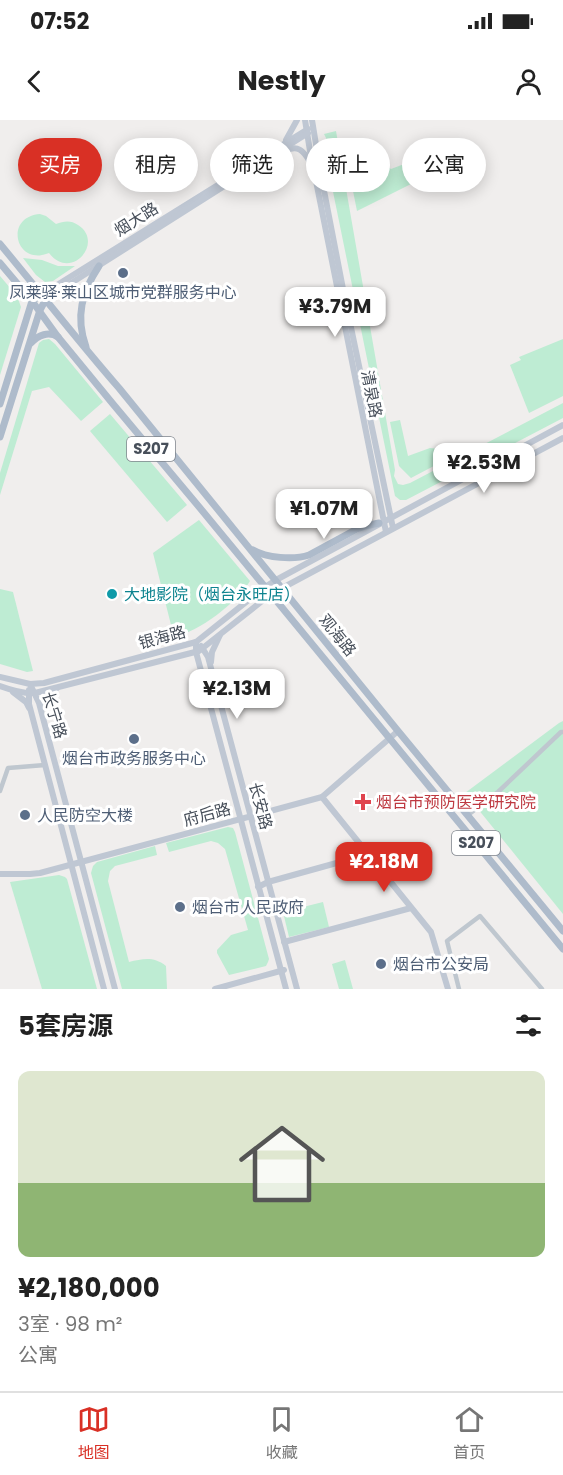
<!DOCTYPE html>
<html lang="zh">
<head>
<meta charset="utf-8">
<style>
	body { margin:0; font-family:Poppins,"Noto Sans SC",sans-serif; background:#f6f6f6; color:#222; height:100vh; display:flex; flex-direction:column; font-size:22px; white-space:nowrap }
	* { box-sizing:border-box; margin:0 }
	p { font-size:20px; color:#767676 }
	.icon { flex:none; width:33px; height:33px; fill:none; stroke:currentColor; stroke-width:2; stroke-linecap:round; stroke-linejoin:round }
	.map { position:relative; height:869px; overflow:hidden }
	.panel { display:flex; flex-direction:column; background:#fff; flex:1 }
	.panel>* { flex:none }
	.hud { position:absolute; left:18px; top:18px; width:528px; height:54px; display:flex; gap:12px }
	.price { position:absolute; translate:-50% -51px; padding:0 14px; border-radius:12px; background:#fff; color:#222; font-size:20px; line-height:39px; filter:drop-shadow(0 2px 3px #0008) }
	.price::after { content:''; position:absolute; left:50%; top:36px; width:18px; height:14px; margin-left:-9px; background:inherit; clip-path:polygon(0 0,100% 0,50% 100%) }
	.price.selected { background:#d93025; color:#fff }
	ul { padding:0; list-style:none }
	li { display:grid; align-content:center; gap:12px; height:318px; padding:0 18px }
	li span { display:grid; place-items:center; height:186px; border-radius:12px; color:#555 }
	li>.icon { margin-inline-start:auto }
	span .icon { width:108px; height:108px; fill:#fffc; stroke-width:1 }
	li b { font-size:26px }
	h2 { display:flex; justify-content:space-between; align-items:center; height:72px; padding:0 18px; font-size:26px }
	.pill { padding:0 21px; border-radius:27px; background:#fff; box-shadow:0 3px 15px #0003; font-size:21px; line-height:54px }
	.pill.selected { background:#d93025; color:#fff }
	.status { display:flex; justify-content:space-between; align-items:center; height:42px; padding:0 30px; background:#fff; direction:ltr }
	.status svg { height:16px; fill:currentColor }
	header { display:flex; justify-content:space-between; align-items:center; height:78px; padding:0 18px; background:#fff; font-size:27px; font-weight:700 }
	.menu { display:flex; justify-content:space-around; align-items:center; height:84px; border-top:2px solid #e0e0e0; background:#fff; font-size:16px; color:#767676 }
	.menu a { display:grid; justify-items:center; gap:3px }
	.menu .selected { color:#d93025 }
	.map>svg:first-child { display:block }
	.green { fill:#beecd3 }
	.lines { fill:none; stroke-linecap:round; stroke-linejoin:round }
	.street { stroke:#bfc7cf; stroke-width:4.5 }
	.secondary { stroke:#bfc7d3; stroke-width:6 }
	.primary { stroke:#aebbcb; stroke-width:7 }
	.service-dot { fill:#5c6f8a; stroke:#fff; stroke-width:2 }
	.culture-dot { fill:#0f9aa8; stroke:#fff; stroke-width:2 }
	.health-dot { fill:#e0444e; stroke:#fff; stroke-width:2 }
	.labels { text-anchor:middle; stroke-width:6; stroke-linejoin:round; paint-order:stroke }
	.shield { fill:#fff; stroke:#7e848c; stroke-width:1.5 }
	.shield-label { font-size:15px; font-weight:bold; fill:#474f5a }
	.street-label { font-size:16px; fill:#474f5a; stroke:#fff }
	.service-label { font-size:16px; fill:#4e5e75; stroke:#fff; text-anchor:start }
	.culture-label { font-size:16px; fill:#0d838f; stroke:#fff; text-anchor:start }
	.health-label { font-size:16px; fill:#be3a42; stroke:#fff; text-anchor:start }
</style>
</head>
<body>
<div class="status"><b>07:52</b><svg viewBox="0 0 49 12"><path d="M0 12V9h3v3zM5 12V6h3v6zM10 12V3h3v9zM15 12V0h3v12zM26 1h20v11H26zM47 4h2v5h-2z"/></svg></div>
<header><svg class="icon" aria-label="back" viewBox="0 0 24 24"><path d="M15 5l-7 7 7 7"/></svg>Nestly<svg class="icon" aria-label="person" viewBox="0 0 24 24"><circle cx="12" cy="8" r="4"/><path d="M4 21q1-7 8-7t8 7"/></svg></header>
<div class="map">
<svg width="563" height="869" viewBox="0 0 563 869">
	<rect width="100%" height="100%" fill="#f0eeed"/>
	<!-- green -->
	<g class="green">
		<path d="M 336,11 L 395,350 L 394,356 L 398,364 L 403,365 L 410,363 L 563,283 L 563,298 L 406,380 L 400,380 L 395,376 L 330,57 C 335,41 332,29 324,14 Z"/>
		<path d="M 420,38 L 427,56 L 357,91 L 348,46 L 381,42 L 391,49 Z"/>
		<path d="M 40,94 L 46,96 L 56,104 C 64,101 71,100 78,105 C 105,122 71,162 49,133 C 16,147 3,97 40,94 Z"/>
		<path d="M 23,138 L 42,140 L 58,146 L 75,146 L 53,161 L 45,162 L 36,155 Z"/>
		<path d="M 0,156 L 17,176 L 21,187 L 0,255 Z"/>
		<path d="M 49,219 L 55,224 L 103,282 L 81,301 L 49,267 L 32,271 L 0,375 L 0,353 L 39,223 L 43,220 Z"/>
		<path d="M 563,219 L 563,276 L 529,293 L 510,245 L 521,240 L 519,237 Z"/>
		<path d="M 110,294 L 187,385 L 167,402 L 90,311 Z"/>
		<path d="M 400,300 L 408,336 L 430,328 L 451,330 L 467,325 L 468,328 L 411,358 L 399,346 L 390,302 Z"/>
		<path d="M 199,400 L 250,461 C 237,483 198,512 174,517 L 153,433 Z"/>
		<path d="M 0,469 L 13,472 L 33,551 L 27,552 L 0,544 Z"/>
		<path d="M 563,601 L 563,794 L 465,673 L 559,603 Z"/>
		<path d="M 228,707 L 233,708 L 235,712 L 269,839 L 268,842 L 266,846 L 229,855 L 217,833 L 217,830 L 231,815 L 248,810 L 225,729 L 218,723 L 211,721 L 169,732 L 166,723 Z"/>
		<path d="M 155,726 L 157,735 L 115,746 L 110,751 L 108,761 L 129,842 C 143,839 153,836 166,846 L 167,869 L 122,869 L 91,753 L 93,746 L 97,742 Z"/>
		<path d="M 59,755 L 65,757 L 67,759 L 97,869 L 42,869 L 10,762 Z"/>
		<path d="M 323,782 L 329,807 L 289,817 L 283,792 Z"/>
		<path d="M 345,840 L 353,869 L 339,869 L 332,844 Z"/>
	</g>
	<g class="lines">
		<!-- street -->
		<g class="street">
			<path d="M 0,671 L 8,648 L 45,645"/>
			<path d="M 468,695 L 498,672 L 561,612 L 563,612"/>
			<path d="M 459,869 L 447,821 L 480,796 L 542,869"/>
		</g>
		<!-- secondary -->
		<g class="secondary">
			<path d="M 305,0 L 310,31 L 386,412"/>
			<path d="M 312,0 L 321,55 L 344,174 L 393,408"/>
			<path d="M 286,20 L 297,0"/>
			<path d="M 286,31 C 297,24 304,31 310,42"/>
			<path d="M 41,175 L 308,9"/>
			<path d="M 46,179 L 308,13"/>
			<path d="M 196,522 L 196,532 L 286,869"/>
			<path d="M 201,526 L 208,537 L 297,869"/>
			<path d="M 211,542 L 212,532 L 220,515"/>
			<path d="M 0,557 L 30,564 L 44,563 L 196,522 L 265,467 L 276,460 L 563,305"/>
			<path d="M 30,564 L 39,583 L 115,869"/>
			<path d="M 0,566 C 11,570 23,574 35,573 L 199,531 L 271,474 L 563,318"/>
			<path d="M 29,570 L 29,584 L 104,869"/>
			<path d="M 13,572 L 26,582 L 29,588"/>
			<path d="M 42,589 L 44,580 L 56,569"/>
			<path d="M 322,677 L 431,812 L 448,869"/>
			<path d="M 0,754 L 30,754 L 40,753 L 322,677 L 398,611"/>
			<path d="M 258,767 L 268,762 L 369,734"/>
			<path d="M 284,822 L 411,788"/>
			<path d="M 215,869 L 284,850"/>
		</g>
		<!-- primary -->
		<g class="primary">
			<path d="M 0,124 C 40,172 78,221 119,268 L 398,611 L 563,811"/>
			<path d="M 0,143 L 32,181 L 58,217 L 113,284 L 200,388 L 563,829"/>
			<path d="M 31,223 C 38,215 49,211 58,217"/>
			<path d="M 86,227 C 75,196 82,172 99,146"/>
			<path d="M 0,284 L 32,181 L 41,175"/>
			<path d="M 0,317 L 40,190 L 46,179"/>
			<path d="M 253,430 C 266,438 294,440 309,435 L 357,409 L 365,406 L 379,403"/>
		</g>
	</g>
	<!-- markers -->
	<g class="service-dot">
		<circle cx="123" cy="153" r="6"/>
		<circle cx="134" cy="619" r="6"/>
		<circle cx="25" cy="695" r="6"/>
		<circle cx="180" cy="787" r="6"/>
		<circle cx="381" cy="844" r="6"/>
	</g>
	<circle class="culture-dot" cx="112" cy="474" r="6"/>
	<path class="health-dot" d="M360 673h6v6h6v6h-6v6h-6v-6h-6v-6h6z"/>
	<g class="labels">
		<!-- shield labels -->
		<g class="shield">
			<rect x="127" y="317" width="48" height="24" rx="4.5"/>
			<rect x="452" y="711" width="48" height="24" rx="4.5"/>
		</g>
		<g class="shield-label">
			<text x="151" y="334">S207</text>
			<text x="476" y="728">S207</text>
		</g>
		<!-- street labels -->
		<g class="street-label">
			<text transform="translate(136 99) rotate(-32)" y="6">烟大路</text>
			<text transform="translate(372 274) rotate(79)" y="6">清泉路</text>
			<text transform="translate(338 515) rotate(51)" y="6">观海路</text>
			<text transform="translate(162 517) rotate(-15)" y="6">银海路</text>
			<text transform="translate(55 595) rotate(73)" y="6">长宁路</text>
			<text transform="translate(261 686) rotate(75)" y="6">长安路</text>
			<text transform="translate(207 694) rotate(-15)" y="6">府后路</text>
		</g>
		<!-- service labels -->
		<g class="service-label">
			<text x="123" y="178" text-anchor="middle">凤莱驿·莱山区城市党群服务中心</text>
			<text x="134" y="644" text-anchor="middle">烟台市政务服务中心</text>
			<text x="37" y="701">人民防空大楼</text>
			<text x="192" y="793">烟台市人民政府</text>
			<text x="393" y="850">烟台市公安局</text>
		</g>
		<!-- culture labels -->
		<g class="culture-label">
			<text x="124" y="480">大地影院（烟台永旺店）</text>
		</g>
		<!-- health labels -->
		<g class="health-label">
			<text x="376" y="688">烟台市预防医学研究院</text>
		</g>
	</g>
</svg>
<b class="price" style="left:335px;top:218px">¥3.79M</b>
<b class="price" style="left:484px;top:374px">¥2.53M</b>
<b class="price" style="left:324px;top:420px">¥1.07M</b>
<b class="price" style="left:237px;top:600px">¥2.13M</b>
<b class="price selected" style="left:384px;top:773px">¥2.18M</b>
<div class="hud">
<a class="pill selected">买房</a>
<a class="pill">租房</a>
<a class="pill">筛选</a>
<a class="pill">新上</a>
<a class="pill">公寓</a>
</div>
</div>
<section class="panel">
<h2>5套房源<svg class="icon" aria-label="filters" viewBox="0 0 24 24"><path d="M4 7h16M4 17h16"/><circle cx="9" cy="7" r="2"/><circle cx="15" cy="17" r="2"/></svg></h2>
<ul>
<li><span style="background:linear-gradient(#dfe7d0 60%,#8fb573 0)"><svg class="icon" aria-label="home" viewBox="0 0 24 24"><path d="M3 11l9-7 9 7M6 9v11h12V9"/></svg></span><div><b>¥2,180,000</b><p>3室 · 98 m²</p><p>公寓</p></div></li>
</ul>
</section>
<nav class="menu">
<a class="selected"><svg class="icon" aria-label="map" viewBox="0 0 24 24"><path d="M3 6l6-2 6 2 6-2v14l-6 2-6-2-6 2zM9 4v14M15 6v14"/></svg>地图</a>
<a><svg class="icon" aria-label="saved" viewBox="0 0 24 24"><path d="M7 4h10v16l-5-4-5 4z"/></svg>收藏</a>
<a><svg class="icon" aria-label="home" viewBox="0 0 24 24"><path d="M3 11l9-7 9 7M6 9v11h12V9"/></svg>首页</a>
</nav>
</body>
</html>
